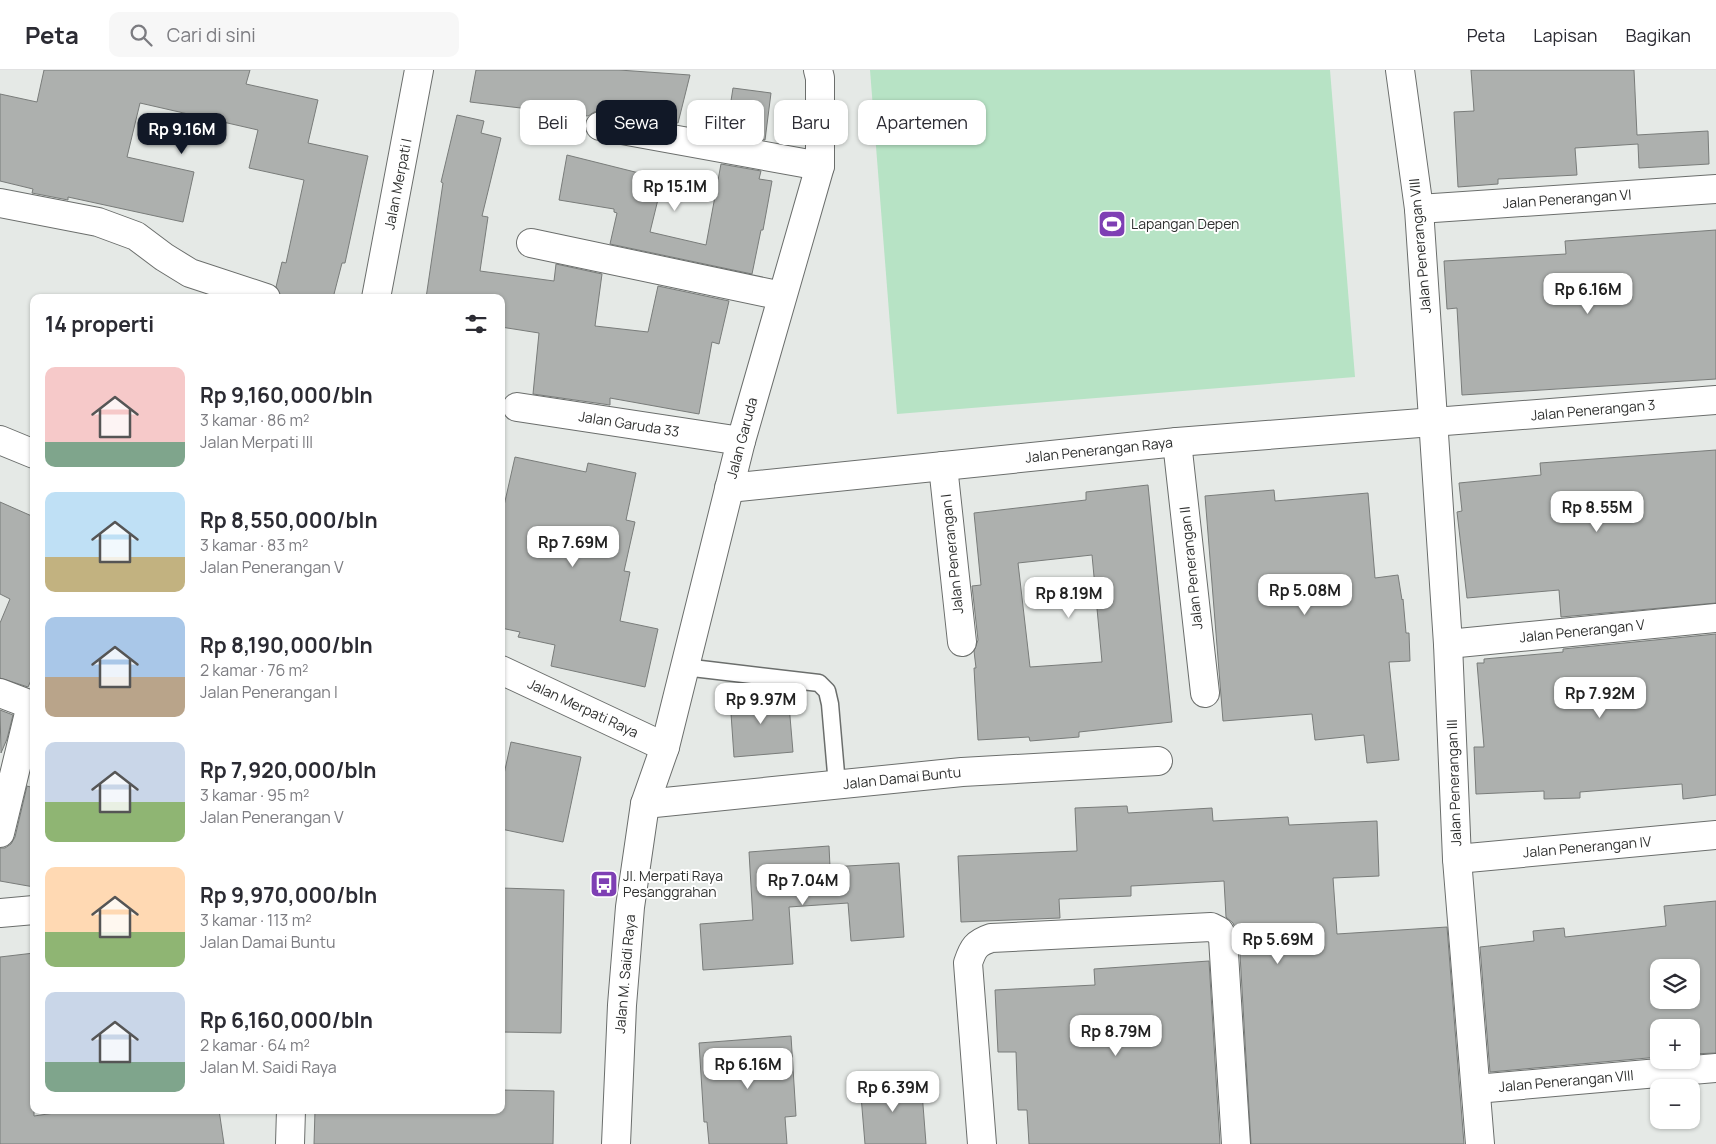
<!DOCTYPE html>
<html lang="id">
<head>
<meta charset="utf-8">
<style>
	body { margin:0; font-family:Manrope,sans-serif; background:#f7f7f7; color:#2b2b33; height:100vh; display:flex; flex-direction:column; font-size:19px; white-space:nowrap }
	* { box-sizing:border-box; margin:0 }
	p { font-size:16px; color:#7c7c81 }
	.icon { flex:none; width:28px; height:28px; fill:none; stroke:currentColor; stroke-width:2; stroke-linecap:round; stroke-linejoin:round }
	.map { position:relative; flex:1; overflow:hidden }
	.details { position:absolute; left:30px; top:224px; width:475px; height:820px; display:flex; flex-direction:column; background:#fff; border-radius:10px; box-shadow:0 1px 4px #0004 }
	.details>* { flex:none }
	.banner { position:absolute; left:520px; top:30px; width:475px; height:45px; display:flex; gap:10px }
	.fabs { position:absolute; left:1650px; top:889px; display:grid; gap:10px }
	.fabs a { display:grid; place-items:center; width:50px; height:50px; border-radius:10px; background:#fff; box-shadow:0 1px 4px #0004; font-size:25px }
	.price { position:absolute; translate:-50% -42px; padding:0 11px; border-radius:10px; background:#fff; color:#222; font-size:16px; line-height:32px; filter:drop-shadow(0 1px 2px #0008) }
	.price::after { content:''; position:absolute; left:50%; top:30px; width:15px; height:11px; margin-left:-8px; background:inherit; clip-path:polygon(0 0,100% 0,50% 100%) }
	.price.current { background:#111827; color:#fff }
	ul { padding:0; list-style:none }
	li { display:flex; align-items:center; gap:15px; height:125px; padding:0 15px }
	li span { display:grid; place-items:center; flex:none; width:140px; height:100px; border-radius:10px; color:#555 }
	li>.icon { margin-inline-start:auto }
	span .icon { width:60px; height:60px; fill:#fffc; stroke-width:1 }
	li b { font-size:21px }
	h2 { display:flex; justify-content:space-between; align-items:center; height:60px; padding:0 15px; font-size:21px }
	.pill { padding:0 18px; border-radius:10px; background:#fff; box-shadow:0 1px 4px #0004; font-size:18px; line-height:45px }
	.pill.current { background:#111827; color:#fff }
	header { display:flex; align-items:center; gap:30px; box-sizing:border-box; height:70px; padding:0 25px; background:#fff; border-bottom:1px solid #e1e1e2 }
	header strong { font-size:24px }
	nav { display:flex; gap:28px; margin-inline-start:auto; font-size:18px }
	.search { width:350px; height:45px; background:#f7f7f7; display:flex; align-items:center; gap:12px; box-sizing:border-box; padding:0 18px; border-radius:10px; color:#7c7c81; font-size:19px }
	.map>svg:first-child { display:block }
	.green { fill:#b7e3c5 }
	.building { fill:#adb0ae; stroke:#797c7a; fill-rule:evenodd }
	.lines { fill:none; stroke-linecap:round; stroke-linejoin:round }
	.service-casing { stroke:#6b6e6c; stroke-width:19 }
	.minor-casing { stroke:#6b6e6c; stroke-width:30 }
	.tertiary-casing { stroke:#6b6e6c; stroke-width:30 }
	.service { stroke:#fff; stroke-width:16 }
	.minor { stroke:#fff; stroke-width:28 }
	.tertiary { stroke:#fff; stroke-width:28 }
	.labels { text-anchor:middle; stroke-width:4; stroke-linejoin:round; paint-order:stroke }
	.street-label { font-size:14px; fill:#303130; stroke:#fff }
	.poi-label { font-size:14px; fill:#303130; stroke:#fff; text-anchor:start }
</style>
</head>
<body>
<header>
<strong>Peta</strong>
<div class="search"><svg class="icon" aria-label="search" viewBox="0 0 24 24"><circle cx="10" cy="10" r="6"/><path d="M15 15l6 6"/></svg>Cari di sini</div>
<nav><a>Peta</a><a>Lapisan</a><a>Bagikan</a></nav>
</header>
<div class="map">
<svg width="1716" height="1074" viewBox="0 0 1716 1074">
	<rect width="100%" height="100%" fill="#e5e9e6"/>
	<!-- green -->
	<path class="green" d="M 870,0 L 1330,0 L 1355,307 L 897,344 Z"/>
	<!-- building -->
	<g class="building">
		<path d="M 44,0 L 250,0 L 246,14 L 318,30 L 308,73 L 368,86 L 345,193 L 342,193 L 333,228 L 281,228 L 276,217 L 282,192 L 286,193 L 304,110 L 249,98 L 258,60 L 140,33 L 127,87 L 194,102 L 183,152 L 68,127 L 68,130 L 32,123 L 33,119 L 0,111 L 0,24 L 37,32 Z"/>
		<path d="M 476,0 L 619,0 L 690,5 L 678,53 L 603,41 L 594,42 L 588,46 L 470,32 Z"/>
		<path d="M 1471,0 L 1634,0 L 1637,65 L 1708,61 L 1709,94 L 1639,98 L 1638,74 L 1575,78 L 1577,105 L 1498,109 L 1498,114 L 1458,117 L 1454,42 L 1474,41 Z"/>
		<path d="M 733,18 L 771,23 L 765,70 L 726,63 Z"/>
		<path d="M 457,45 L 484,51 L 481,63 L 501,68 L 482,146 L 488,147 L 480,201 L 554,211 L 556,194 L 602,204 L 595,256 L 648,262 L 658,216 L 729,231 L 719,274 L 712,272 L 699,344 L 610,328 L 610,335 L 533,324 L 539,263 L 501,257 L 501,228 L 426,228 L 443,113 L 441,112 Z"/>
		<path d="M 567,85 L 663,109 L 650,162 L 706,175 L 721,94 L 761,101 L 759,109 L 772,111 L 763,160 L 761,160 L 752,204 L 610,174 L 617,143 L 614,142 L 614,139 L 559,130 Z"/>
		<path d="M 1716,160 L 1716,309 L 1462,325 L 1457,238 L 1447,239 L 1444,191 L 1566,184 L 1565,171 Z"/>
		<path d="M 1716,380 L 1716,533 L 1561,547 L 1559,520 L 1467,528 L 1457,442 L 1462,441 L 1459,413 L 1541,405 L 1540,393 Z"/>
		<path d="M 515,387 L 586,402 L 588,393 L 636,403 L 626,450 L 635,452 L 624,501 L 630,502 L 620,551 L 658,559 L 645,617 L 551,596 L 555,575 L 518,567 L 520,562 L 501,558 L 501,449 Z"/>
		<path d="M 1148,415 L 1172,652 L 1079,662 L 1079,667 L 1030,671 L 1029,667 L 978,670 L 974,598 L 976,598 L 974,581 L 978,570 L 972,516 L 981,515 L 974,443 L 1086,430 L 1086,422 ZM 1092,485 L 1102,592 L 1030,597 L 1018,493 Z"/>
		<path d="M 1274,420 L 1275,431 L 1368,423 L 1375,508 L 1398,505 L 1402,530 L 1403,529 L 1406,563 L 1409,563 L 1410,591 L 1389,592 L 1399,690 L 1367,693 L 1364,665 L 1315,670 L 1312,644 L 1223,651 L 1205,426 Z"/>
		<path d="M 0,432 L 34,447 L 34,604 L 28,617 L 0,608 L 0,553 L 10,529 L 0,524 Z"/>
		<path d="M 1716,564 L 1716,725 L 1683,729 L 1682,714 L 1580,722 L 1580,728 L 1544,729 L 1544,721 L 1476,724 L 1474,677 L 1484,677 L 1477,593 L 1484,593 L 1484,589 L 1563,582 L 1563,579 Z"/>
		<path d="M 788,623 L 793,682 L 734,687 L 730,629 Z"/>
		<path d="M 0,640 L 13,645 L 7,669 L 1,683 Z"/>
		<path d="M 511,672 L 581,687 L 563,772 L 501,759 L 501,718 Z"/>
		<path d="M 27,716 L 34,718 L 34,817 L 0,811 L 0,778 L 5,778 L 11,774 L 15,767 Z"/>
		<path d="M 1127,736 L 1128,743 L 1212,738 L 1213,751 L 1288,747 L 1289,755 L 1377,751 L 1379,806 L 1333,808 L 1337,864 L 1447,857 L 1464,1074 L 1251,1074 L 1239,867 L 1233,853 L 1226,847 L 1224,811 L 1131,816 L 1131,826 L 1059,829 L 1060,848 L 961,852 L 958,786 L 1077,781 L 1075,738 Z"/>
		<path d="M 829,776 L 830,797 L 899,793 L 904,867 L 851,871 L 848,833 L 789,837 L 793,894 L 703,900 L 700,854 L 753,850 L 749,782 Z"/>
		<path d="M 501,818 L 564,820 L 561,963 L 501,962 Z"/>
		<path d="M 1716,831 L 1716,983 L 1691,984 L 1691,958 L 1659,958 L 1659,987 L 1490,1002 L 1480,877 L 1534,871 L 1533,861 L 1564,858 L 1565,867 L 1666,856 L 1664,836 ZM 1659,898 L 1691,898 L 1691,930 L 1659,930 Z"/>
		<path d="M 34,883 L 34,1046 L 75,1040 L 219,1040 L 224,1074 L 0,1074 L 0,887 Z"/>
		<path d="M 1209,891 L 1220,1074 L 1029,1074 L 1027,1040 L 1018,1040 L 1016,982 L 998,982 L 995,920 L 1095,915 L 1094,899 Z"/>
		<path d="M 791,966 L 796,1046 L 785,1047 L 787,1074 L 709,1074 L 707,1052 L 704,1052 L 699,973 Z"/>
		<path d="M 921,1009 L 926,1074 L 865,1074 L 860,1014 Z"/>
		<path d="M 501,1020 L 554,1021 L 553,1074 L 314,1074 L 315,1040 L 501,1040 Z"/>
	</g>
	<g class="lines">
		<defs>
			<path id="service" d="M 684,597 L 819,613 L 827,621 L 830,634 L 837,715"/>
			<g id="minor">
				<path d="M 1400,0 L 1419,139 L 1448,574 L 1457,789 L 1480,1074"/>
				<path d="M 600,56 L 820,96"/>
				<path d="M 0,133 L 98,152 L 136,166 L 164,187 L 190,203 L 266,228"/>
				<path d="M 1419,139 L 1716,119"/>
				<path d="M 531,173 L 782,226"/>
				<path d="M 376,228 L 419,0"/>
				<path d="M 517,337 L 741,371"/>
				<path d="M 0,370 L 34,384"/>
				<path d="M 1177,372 L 1205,623"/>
				<path d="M 943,396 L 962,572"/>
				<path d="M 729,418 L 1177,372 L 1716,330"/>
				<path d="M 1448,574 L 1716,548"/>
				<path d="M 501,600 L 665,677"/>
				<path d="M 0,623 L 34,636"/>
				<path d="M 645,734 L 962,702 L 1158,691"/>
				<path d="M 0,763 L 31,635"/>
				<path d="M 1457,789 L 1716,765"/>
				<path d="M 0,843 L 34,840"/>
				<path d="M 1476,1019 L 1716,998"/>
				<path d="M 290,1074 L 291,1040"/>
				<path d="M 982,1074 L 968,893 C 973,878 976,873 991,868 L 1211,857 L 1219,861 L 1223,868 L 1236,1074"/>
			</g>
			<path id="tertiary" d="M 616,1074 L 622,935 L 630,837 L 645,734 L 665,677 L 741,371 L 820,96 L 820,8 L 818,0"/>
		</defs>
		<!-- service casing -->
		<use href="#service" class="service-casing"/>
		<!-- minor casing -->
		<use href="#minor" class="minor-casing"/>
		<!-- tertiary casing -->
		<use href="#tertiary" class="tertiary-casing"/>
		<!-- service -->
		<use href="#service" class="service"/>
		<!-- minor -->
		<use href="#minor" class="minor"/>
		<!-- tertiary -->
		<use href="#tertiary" class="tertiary"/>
	</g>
	<!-- icons -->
	<defs>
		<symbol id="stadium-square" viewBox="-11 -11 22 22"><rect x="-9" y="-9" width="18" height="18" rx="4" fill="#7e3fb4" stroke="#fff"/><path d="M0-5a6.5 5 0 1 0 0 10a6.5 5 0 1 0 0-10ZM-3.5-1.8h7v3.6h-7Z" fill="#fff"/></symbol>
		<symbol id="bus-square" viewBox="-11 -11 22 22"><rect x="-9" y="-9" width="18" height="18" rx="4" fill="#7e3fb4" stroke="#fff"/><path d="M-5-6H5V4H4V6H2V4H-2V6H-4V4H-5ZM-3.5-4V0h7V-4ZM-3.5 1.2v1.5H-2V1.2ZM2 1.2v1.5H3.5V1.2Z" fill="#fff"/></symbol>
	</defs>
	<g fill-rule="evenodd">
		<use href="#stadium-square" x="1096" y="138" width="32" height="32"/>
		<use href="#bus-square" x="588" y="798" width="32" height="32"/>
	</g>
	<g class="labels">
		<!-- street labels -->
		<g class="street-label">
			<text transform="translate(398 114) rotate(-79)" y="5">Jalan Merpati I</text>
			<text transform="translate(1567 129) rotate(-4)" y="5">Jalan Penerangan VI</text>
			<text transform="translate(1420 176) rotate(-95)" y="5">Jalan Penerangan VIII</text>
			<text transform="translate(1593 340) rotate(-5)" y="5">Jalan Penerangan 3</text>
			<text transform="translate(629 354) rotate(9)" y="5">Jalan Garuda 33</text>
			<text transform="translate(742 368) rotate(-75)" y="5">Jalan Garuda</text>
			<text transform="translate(1099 380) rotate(-6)" y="5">Jalan Penerangan Raya</text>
			<text transform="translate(952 484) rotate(-96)" y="5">Jalan Penerangan I</text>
			<text transform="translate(1191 498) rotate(-96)" y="5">Jalan Penerangan II</text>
			<text transform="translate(1582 561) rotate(-6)" y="5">Jalan Penerangan V</text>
			<text transform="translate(583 638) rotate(25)" y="5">Jalan Merpati Raya</text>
			<text transform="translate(902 708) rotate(-6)" y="5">Jalan Damai Buntu</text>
			<text transform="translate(1454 713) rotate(-92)" y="5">Jalan Penerangan III</text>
			<text transform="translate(1587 777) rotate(-5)" y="5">Jalan Penerangan IV</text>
			<text transform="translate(625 904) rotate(-85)" y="5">Jalan M. Saidi Raya</text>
			<text transform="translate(1566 1011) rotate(-5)" y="5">Jalan Penerangan VIII</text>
		</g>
		<!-- poi labels -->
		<g class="poi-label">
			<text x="1131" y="159">Lapangan Depen</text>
			<text x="623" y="811">Jl. Merpati Raya<tspan x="623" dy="16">Pesanggrahan</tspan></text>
		</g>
	</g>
</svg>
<div class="fabs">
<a><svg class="icon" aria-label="layers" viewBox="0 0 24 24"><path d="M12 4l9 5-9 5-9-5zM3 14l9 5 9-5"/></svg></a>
<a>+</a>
<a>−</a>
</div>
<b class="price current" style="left:182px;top:85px">Rp 9.16M</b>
<b class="price" style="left:675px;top:142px">Rp 15.1M</b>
<b class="price" style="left:1588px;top:245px">Rp 6.16M</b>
<b class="price" style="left:1597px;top:463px">Rp 8.55M</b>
<b class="price" style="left:573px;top:498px">Rp 7.69M</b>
<b class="price" style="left:1305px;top:546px">Rp 5.08M</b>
<b class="price" style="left:1069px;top:549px">Rp 8.19M</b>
<b class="price" style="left:1600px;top:649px">Rp 7.92M</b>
<b class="price" style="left:761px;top:655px">Rp 9.97M</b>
<b class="price" style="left:803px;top:836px">Rp 7.04M</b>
<b class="price" style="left:1278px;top:895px">Rp 5.69M</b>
<b class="price" style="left:1116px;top:987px">Rp 8.79M</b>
<b class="price" style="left:748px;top:1020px">Rp 6.16M</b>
<b class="price" style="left:893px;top:1043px">Rp 6.39M</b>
<div class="banner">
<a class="pill">Beli</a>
<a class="pill current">Sewa</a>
<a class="pill">Filter</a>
<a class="pill">Baru</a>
<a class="pill">Apartemen</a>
</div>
<section class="details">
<h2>14 properti<svg class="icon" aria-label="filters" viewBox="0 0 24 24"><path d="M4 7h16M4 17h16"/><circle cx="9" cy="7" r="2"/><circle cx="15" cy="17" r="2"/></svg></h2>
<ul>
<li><span style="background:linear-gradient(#f6c9c9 75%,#7fa58c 0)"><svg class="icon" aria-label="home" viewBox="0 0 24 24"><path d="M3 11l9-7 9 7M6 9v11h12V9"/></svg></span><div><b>Rp 9,160,000/bln</b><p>3 kamar · 86 m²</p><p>Jalan Merpati III</p></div></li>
<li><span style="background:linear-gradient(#bfe0f5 65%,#c2b280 0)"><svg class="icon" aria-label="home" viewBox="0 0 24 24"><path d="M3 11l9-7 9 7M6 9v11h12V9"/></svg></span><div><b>Rp 8,550,000/bln</b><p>3 kamar · 83 m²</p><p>Jalan Penerangan V</p></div></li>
<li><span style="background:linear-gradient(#a9c7e8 60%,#b9a48a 0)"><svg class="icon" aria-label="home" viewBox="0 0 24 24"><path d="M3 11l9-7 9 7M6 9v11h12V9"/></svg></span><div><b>Rp 8,190,000/bln</b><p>2 kamar · 76 m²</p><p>Jalan Penerangan I</p></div></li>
<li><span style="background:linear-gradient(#c9d6e8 60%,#8fb573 0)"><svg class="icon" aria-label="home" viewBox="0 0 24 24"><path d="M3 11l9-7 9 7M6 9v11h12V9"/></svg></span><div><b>Rp 7,920,000/bln</b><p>3 kamar · 95 m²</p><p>Jalan Penerangan V</p></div></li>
<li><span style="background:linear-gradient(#ffd9b3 65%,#8fb573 0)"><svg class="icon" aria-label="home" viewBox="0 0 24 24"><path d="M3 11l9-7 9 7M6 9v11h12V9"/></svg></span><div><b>Rp 9,970,000/bln</b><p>3 kamar · 113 m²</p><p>Jalan Damai Buntu</p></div></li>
<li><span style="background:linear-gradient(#c9d6e8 70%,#7fa58c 0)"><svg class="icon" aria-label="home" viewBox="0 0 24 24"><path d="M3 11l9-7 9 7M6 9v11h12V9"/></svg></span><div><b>Rp 6,160,000/bln</b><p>2 kamar · 64 m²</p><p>Jalan M. Saidi Raya</p></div></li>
</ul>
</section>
</div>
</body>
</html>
